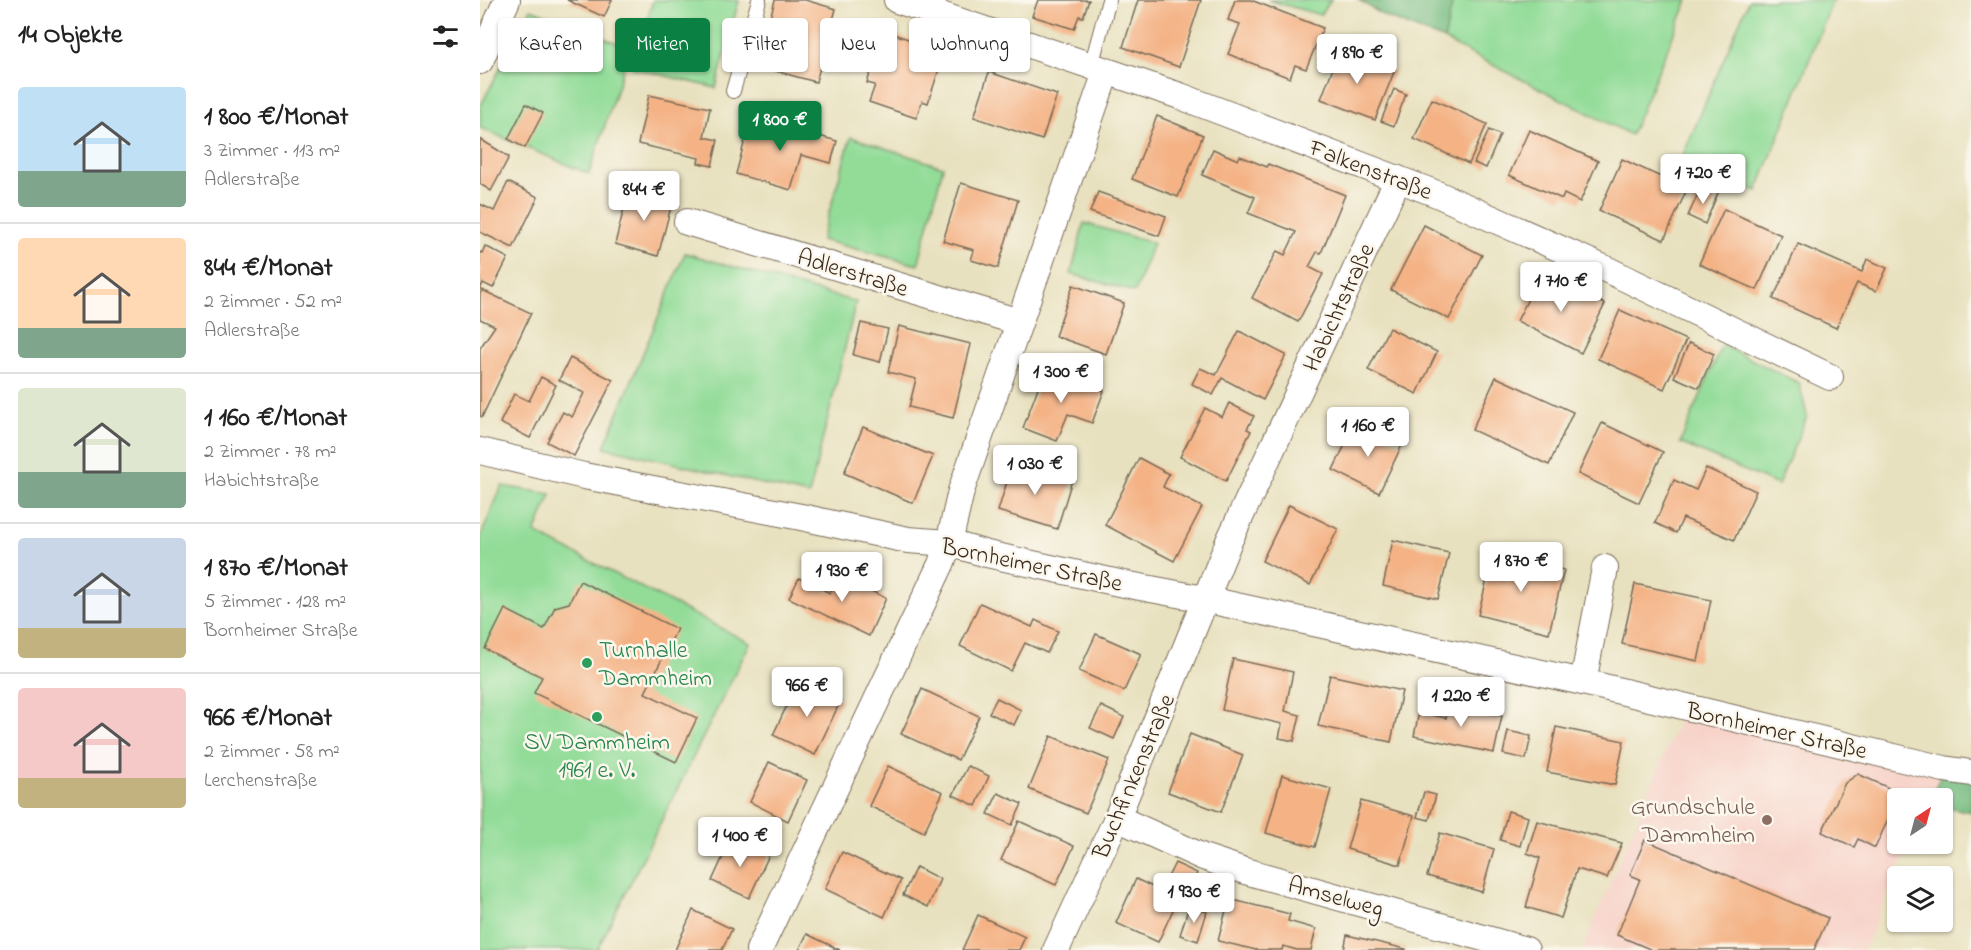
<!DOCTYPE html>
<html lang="de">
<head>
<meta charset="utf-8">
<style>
	body { margin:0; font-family:"Indie Flower",sans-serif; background:#f6f6f6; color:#222; height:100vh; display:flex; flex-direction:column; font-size:22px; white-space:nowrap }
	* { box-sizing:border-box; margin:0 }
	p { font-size:20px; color:#767676 }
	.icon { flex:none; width:33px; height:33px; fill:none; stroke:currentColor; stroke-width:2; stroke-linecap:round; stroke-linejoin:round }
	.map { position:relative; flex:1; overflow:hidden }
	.details { display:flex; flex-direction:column; background:#fff; width:480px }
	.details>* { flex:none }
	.top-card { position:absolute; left:18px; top:18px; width:570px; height:54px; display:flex; gap:12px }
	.needle { width:39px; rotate:36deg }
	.controls { position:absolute; left:1407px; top:788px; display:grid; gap:12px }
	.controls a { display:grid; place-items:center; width:66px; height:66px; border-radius:6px; background:#fff; box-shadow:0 2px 4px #0004; font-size:30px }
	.price { position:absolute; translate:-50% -51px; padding:0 14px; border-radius:6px; background:#fff; color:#222; font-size:20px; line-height:39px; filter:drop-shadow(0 2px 3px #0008) }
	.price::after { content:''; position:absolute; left:50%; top:36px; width:18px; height:14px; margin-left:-9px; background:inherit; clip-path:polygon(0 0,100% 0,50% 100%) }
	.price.current { background:#0b8043; color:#fff }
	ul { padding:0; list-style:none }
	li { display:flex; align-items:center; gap:18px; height:150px; padding:0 18px }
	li+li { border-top:2px solid #e0e0e0 }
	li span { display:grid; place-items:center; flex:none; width:168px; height:120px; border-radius:6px; color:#555 }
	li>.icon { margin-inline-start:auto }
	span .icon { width:72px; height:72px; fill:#fffc; stroke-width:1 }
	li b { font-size:26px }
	h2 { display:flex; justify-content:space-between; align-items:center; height:72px; padding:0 18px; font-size:26px }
	.chip { padding:0 21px; border-radius:6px; background:#fff; box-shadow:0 2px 4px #0004; font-size:21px; line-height:54px }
	.chip.current { background:#0b8043; color:#fff }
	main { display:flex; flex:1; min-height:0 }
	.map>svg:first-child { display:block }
	.built { fill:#f7d1c8 }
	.green { fill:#92dc98; stroke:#66835b; stroke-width:1.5 }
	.forest { fill:#75bc80; stroke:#58734f; stroke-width:1.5 }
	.building { fill:#f4b285 }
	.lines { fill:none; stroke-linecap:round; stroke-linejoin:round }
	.service-casing { stroke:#786a56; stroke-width:16 }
	.minor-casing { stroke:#786a56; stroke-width:28 }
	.service { stroke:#fff; stroke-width:14 }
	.minor { stroke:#fff; stroke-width:26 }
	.leisure-dot { fill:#2e9e5b; stroke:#fbf7ec; stroke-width:2 }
	.education-dot { fill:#8d6e63; stroke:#fbf7ec; stroke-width:2 }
	.labels { text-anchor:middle; stroke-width:5; stroke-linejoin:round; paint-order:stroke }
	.street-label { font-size:24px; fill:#3b2a1e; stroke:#fbf7ec }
	.leisure-label { font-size:24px; fill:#27864d; stroke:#fbf7ec; text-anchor:start }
	.education-label { font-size:24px; fill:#785e54; stroke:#fbf7ec; text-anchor:end }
</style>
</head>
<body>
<main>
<section class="details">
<h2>14 Objekte<svg class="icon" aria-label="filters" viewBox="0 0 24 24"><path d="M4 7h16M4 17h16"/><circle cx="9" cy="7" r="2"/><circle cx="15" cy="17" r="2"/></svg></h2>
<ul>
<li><span style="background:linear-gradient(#bfe0f5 70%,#7fa58c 0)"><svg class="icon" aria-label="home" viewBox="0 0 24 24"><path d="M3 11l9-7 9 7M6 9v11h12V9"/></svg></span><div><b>1 800 €/Monat</b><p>3 Zimmer · 113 m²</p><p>Adlerstraße</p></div></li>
<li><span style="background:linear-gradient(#ffd9b3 75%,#7fa58c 0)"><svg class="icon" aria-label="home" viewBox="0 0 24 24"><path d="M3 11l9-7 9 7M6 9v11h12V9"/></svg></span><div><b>844 €/Monat</b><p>2 Zimmer · 52 m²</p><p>Adlerstraße</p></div></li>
<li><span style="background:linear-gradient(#dfe7d0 70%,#7fa58c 0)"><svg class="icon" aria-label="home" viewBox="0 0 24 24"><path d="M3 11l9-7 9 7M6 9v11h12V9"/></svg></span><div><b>1 160 €/Monat</b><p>2 Zimmer · 78 m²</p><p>Habichtstraße</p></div></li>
<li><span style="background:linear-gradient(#c9d6e8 75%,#c2b280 0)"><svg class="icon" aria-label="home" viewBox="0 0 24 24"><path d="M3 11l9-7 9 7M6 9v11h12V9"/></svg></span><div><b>1 870 €/Monat</b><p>5 Zimmer · 128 m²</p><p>Bornheimer Straße</p></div></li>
<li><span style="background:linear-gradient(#f6c9c9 75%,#c2b280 0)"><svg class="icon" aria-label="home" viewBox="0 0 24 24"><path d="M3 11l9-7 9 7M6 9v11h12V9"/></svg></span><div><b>966 €/Monat</b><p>2 Zimmer · 58 m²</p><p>Lerchenstraße</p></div></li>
</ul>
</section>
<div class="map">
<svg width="1491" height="950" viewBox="0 0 1491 950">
	<rect width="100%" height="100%" fill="#fbf7ec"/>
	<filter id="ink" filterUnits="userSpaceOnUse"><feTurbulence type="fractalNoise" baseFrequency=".0167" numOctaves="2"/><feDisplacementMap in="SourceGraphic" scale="12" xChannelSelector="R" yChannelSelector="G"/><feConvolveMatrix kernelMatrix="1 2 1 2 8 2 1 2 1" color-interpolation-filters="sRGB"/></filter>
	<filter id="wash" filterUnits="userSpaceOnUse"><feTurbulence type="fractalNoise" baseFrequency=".008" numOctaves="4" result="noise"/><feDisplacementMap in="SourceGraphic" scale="24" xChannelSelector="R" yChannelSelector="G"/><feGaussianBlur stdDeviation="1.35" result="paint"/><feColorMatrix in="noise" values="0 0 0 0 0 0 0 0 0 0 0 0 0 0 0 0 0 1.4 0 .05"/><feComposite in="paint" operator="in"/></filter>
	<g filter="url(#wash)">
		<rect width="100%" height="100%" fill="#e8e1bf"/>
		<!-- built -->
		<path class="built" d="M 1204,708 L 1464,769 L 1450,798 L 1418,798 L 1418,843 L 1430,843 L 1383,950 L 1102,950 Z"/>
		<!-- green -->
		<g class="green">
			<path d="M 173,0 L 259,0 L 236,88 L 153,68 Z"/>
			<path d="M 788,0 L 851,0 L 840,15 Z"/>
			<path d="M 973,0 L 1208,0 L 1151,135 L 964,40 Z"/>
			<path d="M 1269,0 L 1353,0 L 1277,191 L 1201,160 Z"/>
			<path d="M 51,9 L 150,48 L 109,174 L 0,128 L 0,107 Z"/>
			<path d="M 371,137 L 463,167 L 438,265 L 341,240 Z"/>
			<path d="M 604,223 L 673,243 L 655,292 L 591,274 Z"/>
			<path d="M 205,253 L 376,302 L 329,495 L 124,447 Z"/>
			<path d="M 1242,345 L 1319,383 L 1327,416 L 1298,485 L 1200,443 Z"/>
			<path d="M 22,486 L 71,494 L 55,533 L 270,643 L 117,950 L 0,950 L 0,538 Z"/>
		</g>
		<!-- forest -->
		<g class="forest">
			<path d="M 879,0 L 973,0 L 964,40 L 904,16 Z"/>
			<path d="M 1464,769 L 1491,773 L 1491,812 L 1463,806 L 1462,798 L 1450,798 Z"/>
		</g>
		<g id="blocks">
			<!-- building -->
			<g class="building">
				<path d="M 87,0 L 132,0 L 124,17 Z"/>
				<path d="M 295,0 L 325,0 L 356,9 L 336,82 L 277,66 Z"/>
				<path d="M 558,0 L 609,0 L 603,17 L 599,16 L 594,29 L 552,16 Z"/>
				<path d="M 658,0 L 721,0 L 699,67 L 643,47 Z"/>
				<path d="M 755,0 L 771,0 L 843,28 L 826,69 L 815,65 L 810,78 L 748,54 L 760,24 L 748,20 Z"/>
				<path d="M 404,31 L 465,51 L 448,103 L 442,101 L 436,118 L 389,102 L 395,85 L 387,83 Z"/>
				<path d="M 860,50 L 914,72 L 895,120 L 841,99 Z"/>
				<path d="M 509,72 L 577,95 L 562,140 L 494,117 Z"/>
				<path d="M 914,89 L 926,94 L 914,126 L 901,121 Z"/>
				<path d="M 169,95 L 230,108 L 224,137 L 238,140 L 232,166 L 218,163 L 219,158 L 158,144 Z"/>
				<path d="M 952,99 L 1007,124 L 989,164 L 934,139 Z"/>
				<path d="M 46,104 L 63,113 L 45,148 L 28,139 Z"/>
				<path d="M 677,116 L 723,135 L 698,197 L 652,179 Z"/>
				<path d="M 271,117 L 357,141 L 351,163 L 321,155 L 311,190 L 256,174 Z"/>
				<path d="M 1009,130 L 1020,135 L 1006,168 L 994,163 Z"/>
				<path d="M 1049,130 L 1118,161 L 1100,202 L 1084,194 L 1082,199 L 1029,175 Z"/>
				<path d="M 0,139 L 29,157 L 11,191 L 0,184 Z"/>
				<path d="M 733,149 L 758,160 L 760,156 L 787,167 L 788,164 L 865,195 L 841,253 L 837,252 L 829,267 L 843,274 L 818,322 L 772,298 L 797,251 L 805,255 L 816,232 L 768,213 L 775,197 L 722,175 Z"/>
				<path d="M 1142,159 L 1207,189 L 1184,240 L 1119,211 Z"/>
				<path d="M 28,182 L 58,197 L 33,248 L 0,232 L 0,204 L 14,211 Z"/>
				<path d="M 481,183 L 538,200 L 518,268 L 491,260 L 494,250 L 463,241 Z"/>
				<path d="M 1222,185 L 1238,193 L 1225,224 L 1208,216 Z"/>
				<path d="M 149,188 L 193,199 L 178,256 L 135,244 Z"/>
				<path d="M 618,192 L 686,216 L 679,236 L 610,212 Z"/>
				<path d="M 1244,209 L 1301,235 L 1277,290 L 1219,264 Z"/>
				<path d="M 944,225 L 1002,255 L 969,319 L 911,290 Z"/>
				<path d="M 1318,244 L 1382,272 L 1387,259 L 1407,268 L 1396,291 L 1377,283 L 1356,328 L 1293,299 Z"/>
				<path d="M 5,246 L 28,258 L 13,288 L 3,283 L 0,290 L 0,252 L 2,253 Z"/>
				<path d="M 1061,273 L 1125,304 L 1101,353 L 1037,321 Z"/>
				<path d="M 593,285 L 644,303 L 626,354 L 575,336 Z"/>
				<path d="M 2,290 L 51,313 L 2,417 L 0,416 L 0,348 L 15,326 L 0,319 L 0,294 Z"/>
				<path d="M 1140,310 L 1206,340 L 1184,389 L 1118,359 Z"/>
				<path d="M 381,323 L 408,329 L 400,362 L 373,355 Z"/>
				<path d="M 419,326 L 491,344 L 473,418 L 429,407 L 436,379 L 408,372 Z"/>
				<path d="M 909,328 L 957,352 L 937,394 L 888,370 Z"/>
				<path d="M 759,331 L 806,355 L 783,400 L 742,378 L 733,395 L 712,384 L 720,368 L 736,375 Z"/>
				<path d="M 1209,343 L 1234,354 L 1219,388 L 1194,377 Z"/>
				<path d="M 90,358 L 133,380 L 94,456 L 67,442 L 83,412 L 92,417 L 104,393 L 79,380 Z"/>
				<path d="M 565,369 L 624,391 L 612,423 L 588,414 L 577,441 L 543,428 Z"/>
				<path d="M 61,377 L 76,385 L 50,438 L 20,423 L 34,394 L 49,401 Z"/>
				<path d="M 1016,377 L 1093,412 L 1069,465 L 992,430 Z"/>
				<path d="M 749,403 L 774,416 L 767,429 L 771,431 L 746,481 L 700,457 L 725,408 L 742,417 Z"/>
				<path d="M 876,422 L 922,445 L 899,493 L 853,470 Z"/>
				<path d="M 1122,423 L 1183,452 L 1159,503 L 1098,474 Z"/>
				<path d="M 383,427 L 453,456 L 433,503 L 364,473 Z"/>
				<path d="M 659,458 L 689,474 L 683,487 L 722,507 L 694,561 L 625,525 Z"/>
				<path d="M 533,462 L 592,480 L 577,529 L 518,511 Z"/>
				<path d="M 1226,468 L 1276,491 L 1254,540 L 1203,518 L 1196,533 L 1175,523 L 1194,480 L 1216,490 Z"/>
				<path d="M 809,505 L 858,529 L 830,585 L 782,561 Z"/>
				<path d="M 913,540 L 969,553 L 958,599 L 903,586 Z"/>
				<path d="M 1014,552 L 1084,570 L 1069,633 L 998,615 Z"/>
				<path d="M 358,575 L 406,598 L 389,636 L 309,598 L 319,578 L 350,593 Z"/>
				<path d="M 100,581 L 197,629 L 165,693 L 217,718 L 196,762 L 54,693 L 62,677 L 5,649 L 25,609 L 64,629 L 75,607 L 89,603 Z"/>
				<path d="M 1155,584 L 1231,600 L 1218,661 L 1142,644 Z"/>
				<path d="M 500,603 L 552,627 L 555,620 L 578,631 L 567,653 L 545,643 L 531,671 L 480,646 Z"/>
				<path d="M 616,634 L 661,654 L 644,691 L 599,671 Z"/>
				<path d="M 753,659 L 813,672 L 805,711 L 820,715 L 814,741 L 799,738 L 802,724 L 742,710 Z"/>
				<path d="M 850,675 L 922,691 L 911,742 L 838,726 Z"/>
				<path d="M 319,680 L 361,700 L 335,755 L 293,735 Z"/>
				<path d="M 442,689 L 499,716 L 478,760 L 421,734 Z"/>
				<path d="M 517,698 L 541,710 L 534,725 L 509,713 Z"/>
				<path d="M 969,705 L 1022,716 L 1014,753 L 934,736 L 939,712 L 966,718 Z"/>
				<path d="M 621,706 L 644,717 L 634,739 L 610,728 Z"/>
				<path d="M 1076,727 L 1144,741 L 1135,785 L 1067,772 Z"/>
				<path d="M 1028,731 L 1051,736 L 1046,759 L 1023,754 Z"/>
				<path d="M 710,734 L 763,755 L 741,812 L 688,792 Z"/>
				<path d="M 571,736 L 629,760 L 606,813 L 549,789 Z"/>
				<path d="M 289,762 L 327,780 L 308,821 L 270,802 Z"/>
				<path d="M 408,766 L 463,792 L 444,832 L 389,806 Z"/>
				<path d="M 488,766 L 509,776 L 496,806 L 473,795 Z"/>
				<path d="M 1378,774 L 1420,793 L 1395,848 L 1378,839 L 1374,847 L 1342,832 L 1365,783 Z"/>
				<path d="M 802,775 L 851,789 L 835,847 L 786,833 Z"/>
				<path d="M 944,792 L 956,795 L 949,820 L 937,817 Z"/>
				<path d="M 518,793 L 542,804 L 532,825 L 508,814 Z"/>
				<path d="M 881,801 L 934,816 L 920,865 L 867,849 Z"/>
				<path d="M 1028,811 L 1048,817 L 1040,846 L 1020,840 Z"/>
				<path d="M 539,821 L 594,846 L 576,885 L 521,860 Z"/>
				<path d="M 1057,821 L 1142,843 L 1127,878 L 1097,869 L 1081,918 L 1046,907 L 1060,858 L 1047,853 Z"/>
				<path d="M 960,833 L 1014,849 L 1002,892 L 947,876 Z"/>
				<path d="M 252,837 L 289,855 L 269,898 L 232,881 Z"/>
				<path d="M 1165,840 L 1348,918 L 1334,950 L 1172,950 L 1137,935 L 1160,879 L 1150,875 Z"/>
				<path d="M 362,852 L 421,880 L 404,917 L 345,889 Z"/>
				<path d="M 695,863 L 717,873 L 707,894 L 685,883 Z"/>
				<path d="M 436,867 L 460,879 L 448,907 L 423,895 Z"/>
				<path d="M 656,879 L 698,899 L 678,942 L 636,923 Z"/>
				<path d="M 749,899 L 810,914 L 808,921 L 836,929 L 831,950 L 817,950 L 803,946 L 802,950 L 776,950 L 738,941 Z"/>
				<path d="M 709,906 L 727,912 L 718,941 L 700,935 Z"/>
				<path d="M 213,910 L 252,929 L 242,950 L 195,950 Z"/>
				<path d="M 498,915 L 545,937 L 539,950 L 482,950 Z"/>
				<path d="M 327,934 L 360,950 L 319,950 Z"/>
				<path d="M 867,935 L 926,949 L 926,950 L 864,950 Z"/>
			</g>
		</g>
	</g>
	<g filter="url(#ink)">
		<use href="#blocks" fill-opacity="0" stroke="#786a56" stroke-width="1.5"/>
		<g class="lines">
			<defs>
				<g id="service">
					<path d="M 611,66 L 629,0"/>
					<path d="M 253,91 L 279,0"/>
				</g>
				<g id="minor">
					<path d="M 417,0 L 700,96 L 957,194 L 1130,271 L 1350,377"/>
					<path d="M 0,61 L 27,0"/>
					<path d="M 207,222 L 539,322"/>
					<path d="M 0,451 L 104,476 L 321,517 L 428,540 L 469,543 L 507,554 L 639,583 L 724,599 L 1103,682 L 1464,769 L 1491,773"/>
					<path d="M 1103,682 L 1125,568"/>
					<path d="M 637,818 L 723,857 L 765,871 L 1046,950"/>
					<path d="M 279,950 L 461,564 L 469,543 L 481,491 L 626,72"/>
					<path d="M 576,950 L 637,818 L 749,541 L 918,179"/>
				</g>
			</defs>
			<!-- service casing -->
			<use href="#service" class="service-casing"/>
			<!-- minor casing -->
			<use href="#minor" class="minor-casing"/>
			<!-- service -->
			<use href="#service" class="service"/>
			<!-- minor -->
			<use href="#minor" class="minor"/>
		</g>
	</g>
	<!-- markers -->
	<g class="leisure-dot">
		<circle cx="107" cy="663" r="6"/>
		<circle cx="117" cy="717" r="6"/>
	</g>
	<circle class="education-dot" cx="1287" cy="820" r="6"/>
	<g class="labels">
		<!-- street labels -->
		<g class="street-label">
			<text transform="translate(891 169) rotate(21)" y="8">Falkenstraße</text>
			<text transform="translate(373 272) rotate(17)" y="8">Adlerstraße</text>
			<text transform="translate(858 307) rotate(-65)" y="8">Habichtstraße</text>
			<text transform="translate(552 564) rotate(12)" y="8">Bornheimer Straße</text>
			<text transform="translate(1297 730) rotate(13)" y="8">Bornheimer Straße</text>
			<text transform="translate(653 776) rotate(-67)" y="8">Buchfinkenstraße</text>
			<text transform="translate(856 896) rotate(15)" y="8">Amselweg</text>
		</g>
		<!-- leisure labels -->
		<g class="leisure-label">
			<text x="119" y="657">Turnhalle<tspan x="119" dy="28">Dammheim</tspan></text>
			<text x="117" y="749" text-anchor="middle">SV Dammheim<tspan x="117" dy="28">1961 e. V.</tspan></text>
		</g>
		<!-- education labels -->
		<g class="education-label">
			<text x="1275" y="814">Grundschule<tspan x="1275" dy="28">Dammheim</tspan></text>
		</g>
	</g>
</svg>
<div class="controls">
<a><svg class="needle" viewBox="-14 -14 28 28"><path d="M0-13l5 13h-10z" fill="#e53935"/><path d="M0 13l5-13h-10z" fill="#767676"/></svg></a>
<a><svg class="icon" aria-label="layers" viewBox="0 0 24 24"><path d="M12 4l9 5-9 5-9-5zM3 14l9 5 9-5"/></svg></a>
</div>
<b class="price" style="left:877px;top:85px">1 890 €</b>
<b class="price current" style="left:300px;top:152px">1 800 €</b>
<b class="price" style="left:1223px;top:205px">1 720 €</b>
<b class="price" style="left:164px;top:222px">844 €</b>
<b class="price" style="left:1081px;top:313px">1 710 €</b>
<b class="price" style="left:581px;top:404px">1 300 €</b>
<b class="price" style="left:888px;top:458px">1 160 €</b>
<b class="price" style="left:555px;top:496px">1 030 €</b>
<b class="price" style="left:1041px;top:593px">1 870 €</b>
<b class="price" style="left:362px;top:603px">1 930 €</b>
<b class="price" style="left:327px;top:718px">966 €</b>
<b class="price" style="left:981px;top:728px">1 220 €</b>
<b class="price" style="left:260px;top:868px">1 400 €</b>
<b class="price" style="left:714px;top:924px">1 930 €</b>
<div class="top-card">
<a class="chip">Kaufen</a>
<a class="chip current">Mieten</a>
<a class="chip">Filter</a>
<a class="chip">Neu</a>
<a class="chip">Wohnung</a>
</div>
</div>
</main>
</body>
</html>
